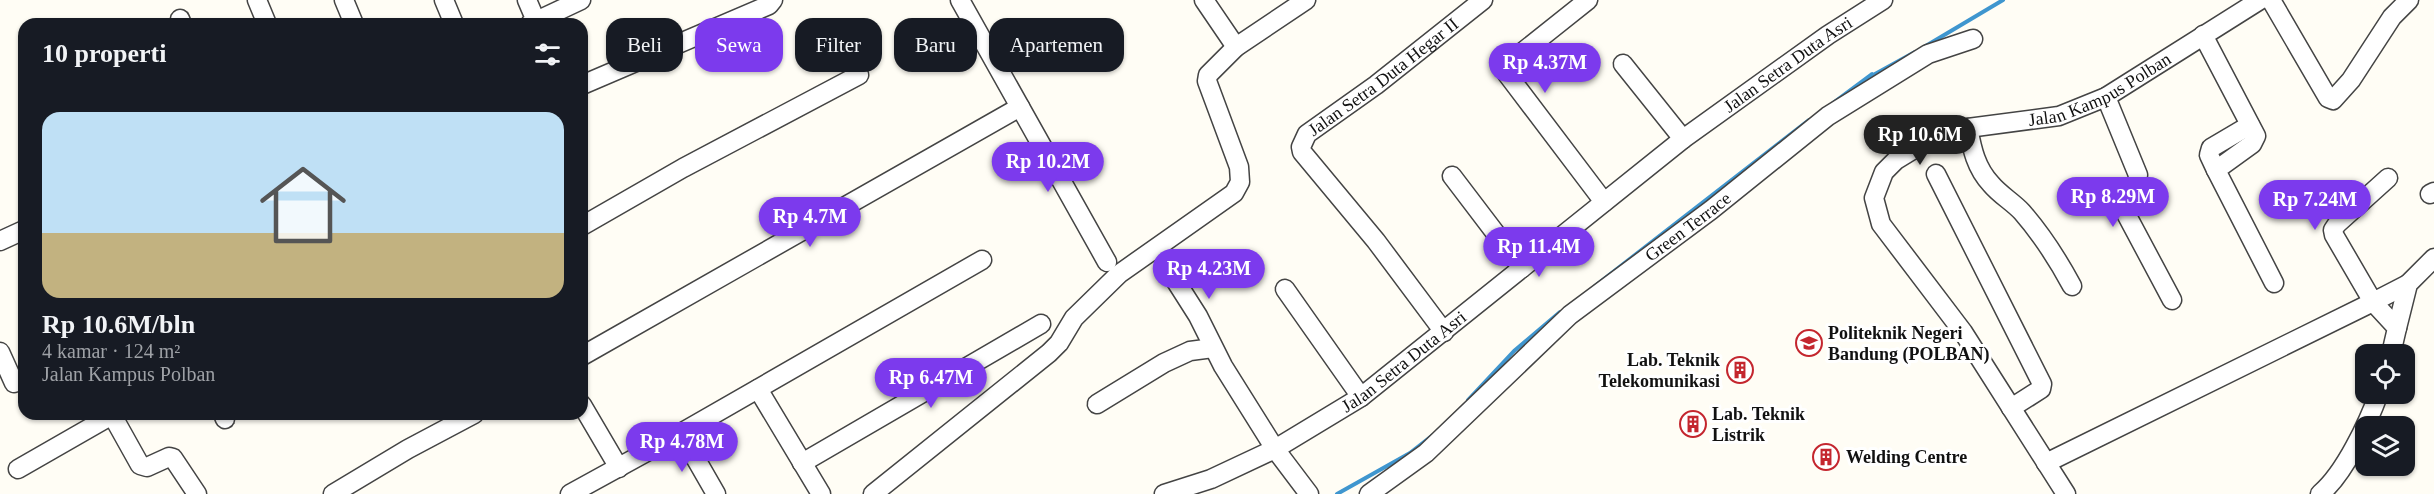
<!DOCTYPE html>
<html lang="id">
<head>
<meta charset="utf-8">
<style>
	body { margin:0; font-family:Georgia,serif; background:#20242c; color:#f1f3f6; height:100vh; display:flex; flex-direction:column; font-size:22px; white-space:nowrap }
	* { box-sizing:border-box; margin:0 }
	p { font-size:20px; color:#9ea1a6 }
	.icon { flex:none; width:33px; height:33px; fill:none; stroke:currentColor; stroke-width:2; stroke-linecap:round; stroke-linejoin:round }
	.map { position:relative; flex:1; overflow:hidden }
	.panel { position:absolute; left:18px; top:18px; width:570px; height:402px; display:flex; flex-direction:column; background:#171b24; border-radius:18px; box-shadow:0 2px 4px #0004 }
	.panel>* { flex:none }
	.guide { position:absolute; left:606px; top:18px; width:570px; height:54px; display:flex; gap:12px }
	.controls { position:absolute; left:2355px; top:344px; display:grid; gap:12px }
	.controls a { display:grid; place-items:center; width:60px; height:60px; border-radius:12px; background:#171b24; box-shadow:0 2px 4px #0004; font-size:30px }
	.price { position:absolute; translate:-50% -51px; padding:0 14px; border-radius:21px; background:#7c3aed; color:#fff; font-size:20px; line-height:39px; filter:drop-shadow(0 2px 3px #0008) }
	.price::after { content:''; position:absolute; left:50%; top:36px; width:18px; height:14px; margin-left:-9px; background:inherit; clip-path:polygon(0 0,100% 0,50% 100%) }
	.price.current { background:#222; color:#fff }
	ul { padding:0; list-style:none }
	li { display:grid; align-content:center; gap:12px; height:318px; padding:0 24px }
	li span { display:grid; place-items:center; height:186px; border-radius:18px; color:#555 }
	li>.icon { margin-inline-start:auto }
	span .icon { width:108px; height:108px; fill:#fffc; stroke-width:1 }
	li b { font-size:26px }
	h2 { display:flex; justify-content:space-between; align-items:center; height:72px; padding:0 24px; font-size:26px }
	.tag { padding:0 21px; border-radius:18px; background:#171b24; box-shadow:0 2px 4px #0004; font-size:21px; line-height:54px }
	.tag.current { background:#7c3aed; color:#fff }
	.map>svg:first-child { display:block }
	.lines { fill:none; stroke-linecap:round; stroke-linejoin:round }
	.stream { stroke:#3f96cf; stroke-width:4 }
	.minor-casing { stroke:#444; stroke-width:21 }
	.minor { stroke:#fff; stroke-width:18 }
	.labels { text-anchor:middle; stroke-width:6; stroke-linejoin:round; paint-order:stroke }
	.street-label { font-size:18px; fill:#111; stroke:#fff }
	.poi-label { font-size:18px; font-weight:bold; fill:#111; stroke:#fff; text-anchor:start }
</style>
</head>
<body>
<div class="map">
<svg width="2434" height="494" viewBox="0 0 2434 494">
	<rect width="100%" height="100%" fill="#fffdf5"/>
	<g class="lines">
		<!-- stream -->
		<g class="stream">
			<path d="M 1924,47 L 2003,0"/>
			<path d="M 1833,103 L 1872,74 L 1866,79 L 1915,52"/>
			<path d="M 1595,286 L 1809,120"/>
			<path d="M 1468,400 L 1514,351 L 1560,312"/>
			<path d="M 1337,494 L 1410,453 L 1433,435"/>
		</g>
		<defs>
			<g id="minor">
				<path d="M 257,0 L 267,24"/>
				<path d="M 344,0 L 354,24"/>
				<path d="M 444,0 L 454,24"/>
				<path d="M 527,0 L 536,21"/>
				<path d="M 960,0 L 1107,262"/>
				<path d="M 1204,0 L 1236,47"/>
				<path d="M 1588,0 L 1505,66 L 1507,74 L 1604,202"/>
				<path d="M 2271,0 L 2328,98 L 2333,100 L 2351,80 L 2392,17 L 2409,0"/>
				<path d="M 180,19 L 182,24"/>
				<path d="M 530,24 L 581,0"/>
				<path d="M 2203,35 L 2256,136 L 2252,144 L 2216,170 L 2274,283"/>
				<path d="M 1623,64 L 1683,139"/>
				<path d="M 582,85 L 769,5 L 773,0"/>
				<path d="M 2106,97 L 2138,175 C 2138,189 2123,196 2124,210 L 2172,300"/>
				<path d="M 1968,128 C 1972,149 1976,168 1991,184 C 2000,195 2013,202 2022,212 C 2042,235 2058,260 2072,286"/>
				<path d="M 2216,170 L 2209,155 L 2211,148 L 2250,125"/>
				<path d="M 1936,174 L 2042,384 L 2041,389 L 2011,408"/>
				<path d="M 1452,176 L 1522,268"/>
				<path d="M 2388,178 L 2337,224 L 2333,230 L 2334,235 L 2373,302 L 2408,284"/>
				<path d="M 2430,194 L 2434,192"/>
				<path d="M 582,226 L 683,168 L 859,75"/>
				<path d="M 0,241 L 24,230"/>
				<path d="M 1170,272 L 1198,316 L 1223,366 L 1275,449 L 1309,494"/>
				<path d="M 1285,289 L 1361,397"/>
				<path d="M 2397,328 L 2408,284 L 2434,258"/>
				<path id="s1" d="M 1444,332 L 1376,241 L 1302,152 L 1301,147 L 1307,134 L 1376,85 L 1483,0"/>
				<path d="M 0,352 L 14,383"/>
				<path d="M 582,356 L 1020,107"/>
				<path d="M 758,389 L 821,494"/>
				<path d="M 1097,404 L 1164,363 L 1190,351 L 1213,348"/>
				<path d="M 582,405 L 619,468"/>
				<path d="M 223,414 L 225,419"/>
				<path d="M 681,433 L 716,494"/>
				<path d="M 802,463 L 1041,324"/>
				<path d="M 2046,463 L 2373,302 L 2397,328 L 2391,354"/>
				<path d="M 18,469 L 107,418 L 112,418 L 116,422 L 140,465 L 147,467 L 169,457 L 173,458 L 197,494"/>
				<path d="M 333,494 L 408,449 L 474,414"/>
				<path d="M 570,494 L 681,433 L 982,260"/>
				<path d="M 873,494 L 1049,353 L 1059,343 L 1074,318 L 1119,274 L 1234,193 L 1240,182 L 1239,167 L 1207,81 L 1208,75 L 1236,47 L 1306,0"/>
				<path id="s2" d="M 1164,494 L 1211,479 L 1275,449 L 1361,397 L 1683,139 L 1828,35 L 1883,0"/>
				<path id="s3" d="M 1369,494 L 1426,453 L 1570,315 L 1711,210 L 1828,116 L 1928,54 L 1973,39"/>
				<path id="s4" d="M 2066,494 L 1963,332 L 1881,224 L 1874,198 L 1884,172 L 1896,160 L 1932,138 L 1968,128 L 2059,116 L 2106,97 L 2260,0"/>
				<path d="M 2320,494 C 2345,473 2368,423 2379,393"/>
			</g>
		</defs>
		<!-- minor casing -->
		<use href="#minor" class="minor-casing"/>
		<!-- minor -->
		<use href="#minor" class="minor"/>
	</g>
	<!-- icons -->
	<defs>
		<symbol id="university-ring" viewBox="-11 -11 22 22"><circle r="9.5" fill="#fff" stroke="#c4262e" stroke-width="1.5"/><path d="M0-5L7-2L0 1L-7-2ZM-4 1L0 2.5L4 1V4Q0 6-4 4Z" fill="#c4262e"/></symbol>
		<symbol id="building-ring" viewBox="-11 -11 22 22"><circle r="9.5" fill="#fff" stroke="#c4262e" stroke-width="1.5"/><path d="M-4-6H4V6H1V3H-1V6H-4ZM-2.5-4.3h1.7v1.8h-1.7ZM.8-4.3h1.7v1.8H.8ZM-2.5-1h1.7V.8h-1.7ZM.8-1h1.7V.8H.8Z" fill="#c4262e"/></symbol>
	</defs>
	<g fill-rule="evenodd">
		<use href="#university-ring" x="1794" y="328" width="30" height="30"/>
		<use href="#building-ring" x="1725" y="355" width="30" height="30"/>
		<use href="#building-ring" x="1678" y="409" width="30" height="30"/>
		<use href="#building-ring" x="1811" y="442" width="30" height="30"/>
	</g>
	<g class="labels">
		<!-- street labels -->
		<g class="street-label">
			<text dy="6" stroke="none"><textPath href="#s2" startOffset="762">Jalan Setra Duta Asri</textPath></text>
			<text dy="6" stroke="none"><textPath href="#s1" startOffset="344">Jalan Setra Duta Hegar II</textPath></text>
			<text dy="6" stroke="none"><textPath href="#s4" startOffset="618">Jalan Kampus Polban</textPath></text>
			<text dy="6" stroke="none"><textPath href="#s3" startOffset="417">Green Terrace</textPath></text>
			<text dy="6" stroke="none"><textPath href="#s2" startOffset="276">Jalan Setra Duta Asri</textPath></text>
		</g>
		<!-- poi labels -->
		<g class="poi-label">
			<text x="1828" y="339">Politeknik Negeri<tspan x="1828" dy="21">Bandung (POLBAN)</tspan></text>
			<text x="1720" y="366" text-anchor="end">Lab. Teknik<tspan x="1720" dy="21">Telekomunikasi</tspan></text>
			<text x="1712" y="420">Lab. Teknik<tspan x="1712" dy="21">Listrik</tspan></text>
			<text x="1846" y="463">Welding Centre</text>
		</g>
	</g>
</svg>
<div class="controls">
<a><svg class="icon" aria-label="locate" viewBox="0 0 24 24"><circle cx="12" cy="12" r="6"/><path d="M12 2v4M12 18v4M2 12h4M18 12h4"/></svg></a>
<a><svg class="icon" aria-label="layers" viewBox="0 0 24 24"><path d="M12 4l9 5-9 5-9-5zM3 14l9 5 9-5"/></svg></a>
</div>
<b class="price" style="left:1545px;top:94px">Rp 4.37M</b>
<b class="price current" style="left:1920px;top:166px">Rp 10.6M</b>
<b class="price" style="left:1048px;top:193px">Rp 10.2M</b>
<b class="price" style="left:2113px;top:228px">Rp 8.29M</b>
<b class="price" style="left:2315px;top:231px">Rp 7.24M</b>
<b class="price" style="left:810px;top:248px">Rp 4.7M</b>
<b class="price" style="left:1539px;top:278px">Rp 11.4M</b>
<b class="price" style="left:1209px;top:300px">Rp 4.23M</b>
<b class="price" style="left:931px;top:409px">Rp 6.47M</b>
<b class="price" style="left:682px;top:473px">Rp 4.78M</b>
<div class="guide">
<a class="tag">Beli</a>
<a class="tag current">Sewa</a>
<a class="tag">Filter</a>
<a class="tag">Baru</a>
<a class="tag">Apartemen</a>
</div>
<section class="panel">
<h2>10 properti<svg class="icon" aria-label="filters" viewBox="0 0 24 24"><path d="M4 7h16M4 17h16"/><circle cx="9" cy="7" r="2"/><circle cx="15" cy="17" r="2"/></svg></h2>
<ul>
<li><span style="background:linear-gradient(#bfe0f5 65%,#c2b280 0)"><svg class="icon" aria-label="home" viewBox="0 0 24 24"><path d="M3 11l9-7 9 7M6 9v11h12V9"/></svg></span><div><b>Rp 10.6M/bln</b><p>4 kamar · 124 m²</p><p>Jalan Kampus Polban</p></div></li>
</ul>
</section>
</div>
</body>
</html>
